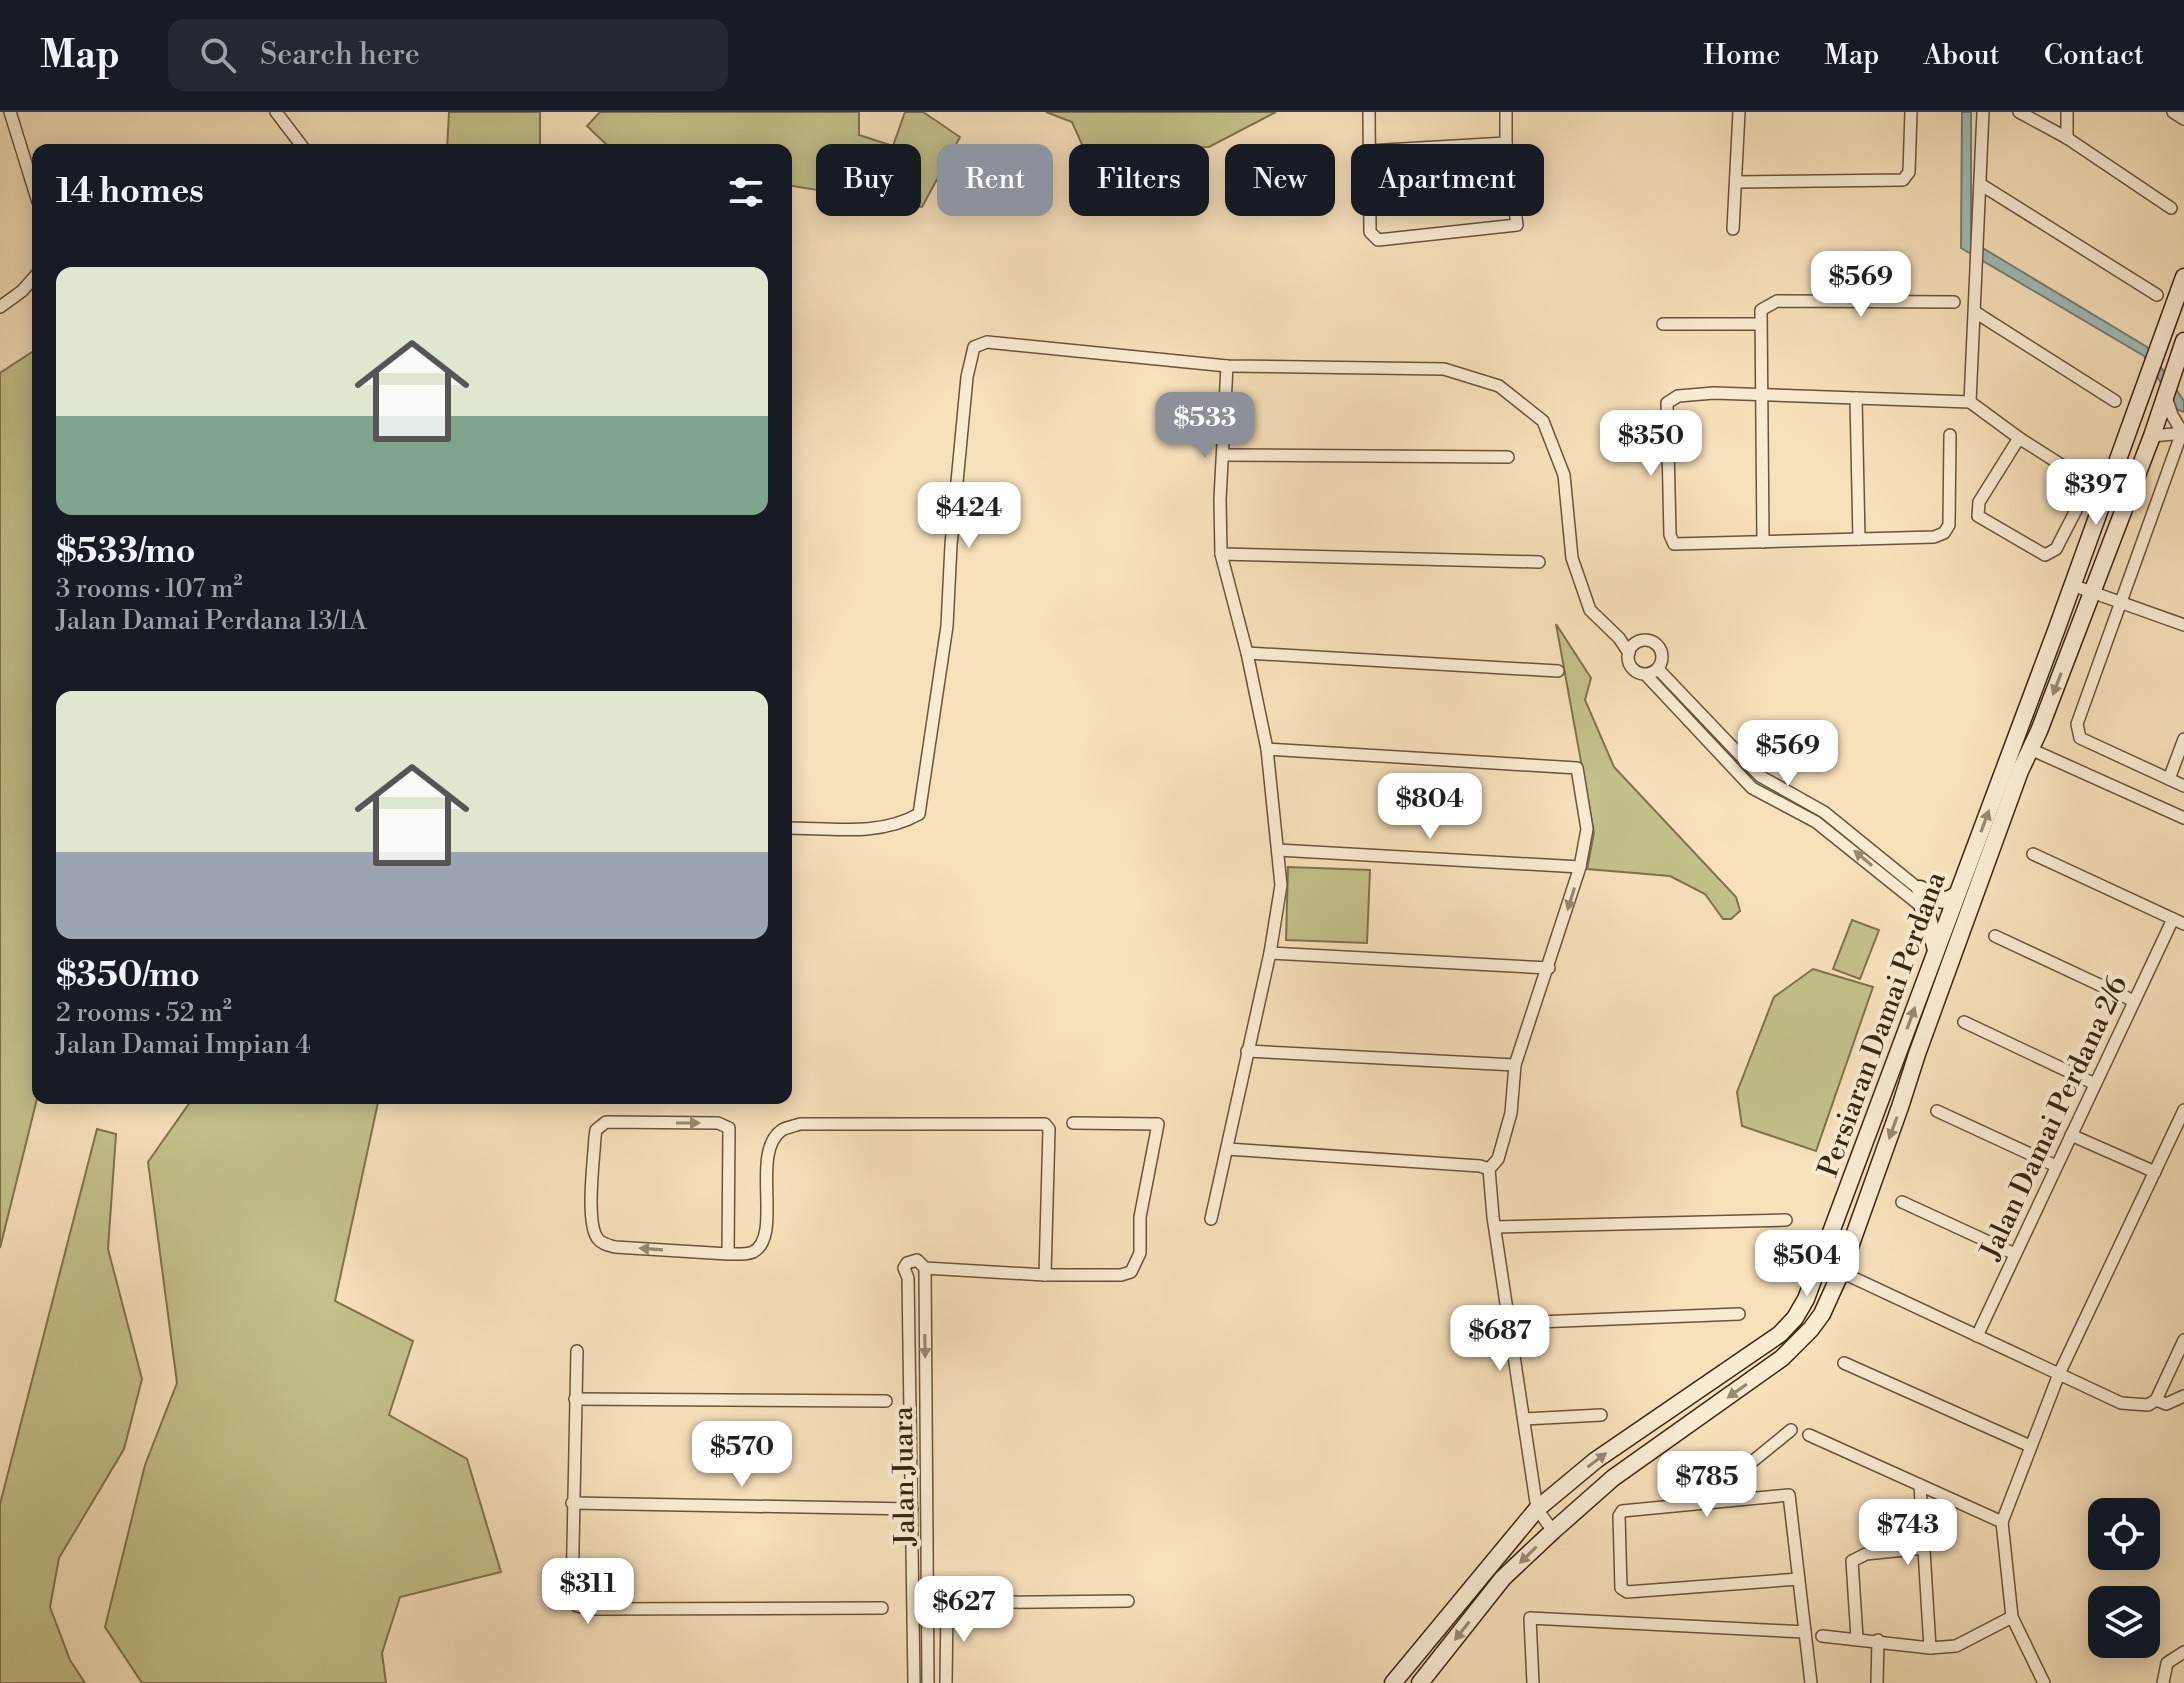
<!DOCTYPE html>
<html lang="en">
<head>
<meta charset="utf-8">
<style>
	body { margin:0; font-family:"Libre Bodoni",serif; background:#242831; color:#f1f3f6; height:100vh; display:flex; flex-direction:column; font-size:30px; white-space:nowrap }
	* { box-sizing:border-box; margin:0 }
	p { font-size:26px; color:#9ea1a6 }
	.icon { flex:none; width:44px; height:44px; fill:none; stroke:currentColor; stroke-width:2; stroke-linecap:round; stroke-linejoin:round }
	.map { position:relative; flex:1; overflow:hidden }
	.panel { position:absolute; left:32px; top:32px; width:760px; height:960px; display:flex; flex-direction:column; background:#171b24; border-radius:16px; box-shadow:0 4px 20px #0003 }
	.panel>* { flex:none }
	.guide { position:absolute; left:816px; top:32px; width:760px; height:72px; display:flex; gap:16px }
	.controls { position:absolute; left:2088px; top:1386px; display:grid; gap:16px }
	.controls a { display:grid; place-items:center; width:72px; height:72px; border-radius:16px; background:#171b24; box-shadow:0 4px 20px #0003; font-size:40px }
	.price { position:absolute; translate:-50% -68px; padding:0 18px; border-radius:16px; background:#fff; color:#222; font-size:26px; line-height:52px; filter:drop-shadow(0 2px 4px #0008) }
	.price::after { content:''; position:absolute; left:50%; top:48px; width:24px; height:18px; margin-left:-12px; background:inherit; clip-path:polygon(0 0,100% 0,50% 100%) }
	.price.current { background:#8c9099; color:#fff }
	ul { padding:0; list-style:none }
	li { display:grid; align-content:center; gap:16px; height:424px; padding:0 24px }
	li span { display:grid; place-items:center; height:248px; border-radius:16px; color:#555 }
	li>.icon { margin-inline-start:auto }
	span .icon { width:144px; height:144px; fill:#fffc; stroke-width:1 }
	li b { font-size:34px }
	h2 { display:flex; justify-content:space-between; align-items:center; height:96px; padding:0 24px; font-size:34px }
	.pill { padding:0 28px; border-radius:16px; background:#171b24; box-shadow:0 4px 20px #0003; font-size:28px; line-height:72px }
	.pill.current { background:#8c9099; color:#fff }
	header { display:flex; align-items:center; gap:48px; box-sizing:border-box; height:112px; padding:0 40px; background:#171b24; border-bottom:2px solid #363941 }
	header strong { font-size:38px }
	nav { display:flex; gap:44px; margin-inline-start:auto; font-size:28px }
	.search { width:560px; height:72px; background:#242831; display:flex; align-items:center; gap:20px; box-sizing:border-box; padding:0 28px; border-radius:16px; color:#9ea1a6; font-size:30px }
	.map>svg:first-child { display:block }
	.green { fill:#c4c18b; stroke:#80724d; stroke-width:2 }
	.water { fill:#9fbcb9; stroke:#777f75; stroke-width:2 }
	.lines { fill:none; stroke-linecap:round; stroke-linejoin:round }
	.street-casing { stroke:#6a533a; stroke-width:14 }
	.secondary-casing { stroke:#3b240f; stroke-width:19 }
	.street { stroke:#faecd3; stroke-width:11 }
	.secondary { stroke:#faecd3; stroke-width:16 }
	.oneway { fill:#9a8871 }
	.labels { text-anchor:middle; stroke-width:8; stroke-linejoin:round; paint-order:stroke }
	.street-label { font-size:28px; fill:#3b240f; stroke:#faecd3 }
</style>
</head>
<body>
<header>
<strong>Map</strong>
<div class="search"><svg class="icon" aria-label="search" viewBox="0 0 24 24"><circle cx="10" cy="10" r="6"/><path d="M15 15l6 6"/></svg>Search here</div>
<nav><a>Home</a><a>Map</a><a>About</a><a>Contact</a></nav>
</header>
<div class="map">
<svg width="2184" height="1571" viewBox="0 0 2184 1571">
	<rect width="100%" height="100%" fill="#f7e1bb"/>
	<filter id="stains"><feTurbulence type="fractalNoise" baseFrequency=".0025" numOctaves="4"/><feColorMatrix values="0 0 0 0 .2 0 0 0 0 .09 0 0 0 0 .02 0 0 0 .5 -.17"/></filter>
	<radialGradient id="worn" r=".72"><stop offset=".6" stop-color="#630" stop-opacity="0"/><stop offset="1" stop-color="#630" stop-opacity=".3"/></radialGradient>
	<!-- green -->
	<g class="green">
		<path d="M 449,0 L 540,0 L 540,38 L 447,38 Z"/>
		<path d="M 600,0 L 859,0 L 859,23 L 893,34 L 905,0 L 923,0 L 960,25 L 922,95 L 786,73 L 786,38 L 612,38 L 587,14 Z"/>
		<path d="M 1046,0 L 1276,0 L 1209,35 L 1084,37 L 1072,10 Z"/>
		<path d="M 38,236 L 38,983 L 0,1136 L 0,261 Z"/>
		<path d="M 1556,512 L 1591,566 L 1585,588 L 1614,655 L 1736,785 L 1740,799 L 1731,807 L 1723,807 L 1705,782 L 1670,764 L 1587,757 L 1594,721 Z"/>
		<path d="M 1288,755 L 1370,758 L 1367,831 L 1286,828 Z"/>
		<path d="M 1852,808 L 1879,818 L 1860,867 L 1833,857 Z"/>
		<path d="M 1813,857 L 1873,875 L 1816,1039 L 1742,1014 L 1737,980 L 1774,885 Z"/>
		<path d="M 193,986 L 379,986 L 335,1189 L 413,1229 L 389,1303 L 467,1347 L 501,1460 L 400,1485 L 382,1541 L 386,1571 L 142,1571 L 105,1515 L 145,1353 L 177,1271 L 148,1050 Z"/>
		<path d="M 97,1017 L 116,1022 L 108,1137 L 142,1267 L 124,1337 L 59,1446 L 50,1495 L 70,1548 L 85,1571 L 0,1571 L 0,1392 Z"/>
	</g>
	<!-- water -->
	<path class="water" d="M 1962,0 L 1971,0 L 1971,129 L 2147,235 L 2184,289 L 2184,300 L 2178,298 L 2144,244 L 1961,136 Z"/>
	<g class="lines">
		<defs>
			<g id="street">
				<path d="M 10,0 L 38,90"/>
				<path d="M 276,0 L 305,38"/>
				<path d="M 1369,0 L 1370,120 L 1378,128 L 1517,113 L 1506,31 L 1506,0"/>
				<path d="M 2019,0 L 2067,26 L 2171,96"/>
				<path d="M 2067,0 L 2067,26"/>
				<path d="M 2173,0 L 2184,7"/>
				<path d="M 1368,39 L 1506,31"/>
				<path d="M 1736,70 L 1903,68 L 1909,60 L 1911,0"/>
				<path d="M 1980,72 L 2157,183"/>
				<path d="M 1733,117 L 1739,0"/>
				<path d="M 0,195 L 22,179 L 38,161"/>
				<path d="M 1975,200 L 2115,289"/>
				<path d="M 1663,212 L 1759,212"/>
				<path d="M 2166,285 L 2172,303 L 2182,320"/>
				<path d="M 1856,286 L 1859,427"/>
				<path d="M 1970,290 L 1983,0"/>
				<path d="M 1970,290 L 2019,326 L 2096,375"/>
				<path d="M 2182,320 L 2077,612 L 2080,626 L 2184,674"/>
				<path d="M 1950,323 L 1949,413 L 1944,421 L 1934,425 L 1674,432 L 1670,423 L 1667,291 L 1678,284 L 1714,281 L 1970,290"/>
				<path d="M 2152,324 L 2184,321"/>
				<path d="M 2019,326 L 1979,390 L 1978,404 L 2045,443 L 2056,437 L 2090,371"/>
				<path d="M 1223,343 L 1508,345"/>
				<path d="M 1763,430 L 1761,198 L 1777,189 L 1954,190"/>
				<path d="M 1221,442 L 1539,450"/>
				<path d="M 2072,473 L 2184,513"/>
				<circle cx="1645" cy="545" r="17"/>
				<path d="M 1247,541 L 1558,559"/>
				<path d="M 1658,557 L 1760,664 L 1824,700 L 1925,782"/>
				<path d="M 1646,563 L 1752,676 L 1816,710 L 1927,799"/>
				<path d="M 1267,637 L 1577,656 L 1587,717 L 1580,755 L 1515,953 L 1511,1001 L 1498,1047 L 1489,1057"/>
				<path d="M 2037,640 L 2184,706"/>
				<path d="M 2169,667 L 2184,627"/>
				<path d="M 786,716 C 830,716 879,725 919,702 L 947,514 L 951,433 L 967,265 L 974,235 L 987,230 L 1227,254 L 1444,257 L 1499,274 L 1543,309 L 1564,363 L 1572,446 L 1590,498 L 1619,526 L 1629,541"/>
				<path d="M 1278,738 L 1580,755"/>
				<path d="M 2033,742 L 2184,812"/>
				<path d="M 1995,824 L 2134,889"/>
				<path d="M 1270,841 L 1549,856"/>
				<path d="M 1964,910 L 2095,972"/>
				<path d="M 1247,939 L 1515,953"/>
				<path d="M 1937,999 L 2056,1054"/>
				<path d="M 2071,1023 L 2155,1060"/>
				<path d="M 1227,1037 L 1480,1054 L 1489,1057"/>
				<path d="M 1489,1057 L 1493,1105 L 1537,1397 L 1553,1419"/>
				<path d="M 1902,1090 L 2015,1142"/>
				<path d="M 1211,1107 L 1270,841 L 1281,773 L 1267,637 L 1247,541 L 1221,442 L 1220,387 L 1227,254"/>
				<path d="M 1495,1115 L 1786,1108"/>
				<path d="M 728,1142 L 729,1016 L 718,1011 L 606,1010 L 596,1018 L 595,1025 C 594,1046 585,1112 598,1127 C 602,1132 608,1133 615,1135 L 728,1142 C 736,1142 746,1143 753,1140 C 784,1124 749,1040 782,1018 C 787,1015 795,1014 800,1012 L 1045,1012 L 1049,1017 L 1045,1163"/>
				<path d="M 925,1156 L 928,1571"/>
				<path d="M 1841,1160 L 2121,1291 L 2148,1293 L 2156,1288 L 2184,1228"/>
				<path d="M 1510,1211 L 1739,1202"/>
				<path d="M 1977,1224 L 2173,807"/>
				<path d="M 577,1239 L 572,1483 L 577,1494 L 590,1497 L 882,1496"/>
				<path d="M 1844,1251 L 2030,1334"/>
				<path d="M 575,1287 L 886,1289"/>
				<path d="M 2156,1288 L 2166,1292 L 2184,1284"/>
				<path d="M 1524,1307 L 1601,1303"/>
				<path d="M 1809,1323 L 2002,1410"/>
				<path d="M 1920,1373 L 1930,1536"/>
				<path d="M 1710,1389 L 1715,1380 L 1791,1318"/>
				<path d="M 572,1391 L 912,1397"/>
				<path d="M 1799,1467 L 1627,1480 L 1621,1476 L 1619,1404 L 1622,1399 L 1789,1383 L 1811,1571"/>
				<path d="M 929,1491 L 1128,1489"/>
				<path d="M 1822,1524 L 1930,1536 L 1956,1534 L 2012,1505"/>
				<path d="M 1857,1526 L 1852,1449 L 1866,1442 L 1924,1436"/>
				<path d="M 914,1571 L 908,1166 L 904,1156 L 907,1151 L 917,1148 L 925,1156 L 1045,1163 L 1121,1163 L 1131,1160 L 1140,1141 L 1140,1105 L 1158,1012 L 1073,1011"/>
				<path d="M 946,1571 L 947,1492"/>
				<path d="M 1533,1571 L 1530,1506 L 1805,1520"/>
				<path d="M 1877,1571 L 1878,1528"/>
				<path d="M 2044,1571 L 2012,1505 L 2002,1410 L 2059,1262 L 2184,998"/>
				<path d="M 2163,1571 L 2167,1551 L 2184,1540"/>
			</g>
			<g id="secondary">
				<path d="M 1920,777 C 1934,785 1943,794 1957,782"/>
				<path d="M 1923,796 L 1928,806 L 1936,838"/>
				<path d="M 1393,1571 L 1537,1397 L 1596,1348 L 1780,1222 L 1795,1206 L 1806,1187 L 2057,516 L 2184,165"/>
				<path d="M 1420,1571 L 1503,1466 L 1553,1419 L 1613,1366 L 1782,1246 L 1811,1217 L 1822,1202 L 1841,1160 L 1900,995 L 1917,942 L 2020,659 L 2039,619 L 2152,324 L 2184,229"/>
			</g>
		</defs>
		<!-- street casing -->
		<use href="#street" class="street-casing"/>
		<!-- secondary casing -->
		<use href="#secondary" class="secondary-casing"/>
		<!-- street -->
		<use href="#street" class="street"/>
		<!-- secondary -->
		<use href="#secondary" class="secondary"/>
	</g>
	<!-- one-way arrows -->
	<defs><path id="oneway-solid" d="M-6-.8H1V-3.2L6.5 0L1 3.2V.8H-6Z" transform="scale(2)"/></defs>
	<g class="oneway">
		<use href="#oneway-solid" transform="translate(2057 572) rotate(111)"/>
		<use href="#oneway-solid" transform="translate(1985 709) rotate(-70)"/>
		<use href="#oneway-solid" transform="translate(1863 746) rotate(-140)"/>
		<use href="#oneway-solid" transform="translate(1571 787) rotate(107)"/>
		<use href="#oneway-solid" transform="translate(1911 906) rotate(-70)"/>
		<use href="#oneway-solid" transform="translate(688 1011)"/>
		<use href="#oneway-solid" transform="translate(1893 1016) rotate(110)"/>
		<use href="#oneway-solid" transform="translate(651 1137) rotate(-176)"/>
		<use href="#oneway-solid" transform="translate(925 1234) rotate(89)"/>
		<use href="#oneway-solid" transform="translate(1737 1279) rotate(145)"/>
		<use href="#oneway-solid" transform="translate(1597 1348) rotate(-37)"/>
		<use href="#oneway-solid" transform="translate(1528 1443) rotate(136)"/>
		<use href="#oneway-solid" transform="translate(1462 1519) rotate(128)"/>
	</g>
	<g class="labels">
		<!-- street labels -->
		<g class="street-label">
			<text transform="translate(1881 912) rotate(-70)" y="10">Persiaran Damai Perdana</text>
			<text transform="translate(2053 1005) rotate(-65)" y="10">Jalan Damai Perdana 2/6</text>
			<text transform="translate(903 1364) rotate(-91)" y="10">Jalan Juara</text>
		</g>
	</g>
	<rect width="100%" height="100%" filter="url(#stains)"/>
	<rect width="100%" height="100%" fill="url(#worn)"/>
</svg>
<div class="controls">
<a><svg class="icon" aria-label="locate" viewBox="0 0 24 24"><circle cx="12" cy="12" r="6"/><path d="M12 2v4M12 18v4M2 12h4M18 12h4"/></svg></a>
<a><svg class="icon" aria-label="layers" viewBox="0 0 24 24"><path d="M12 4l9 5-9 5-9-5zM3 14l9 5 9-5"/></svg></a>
</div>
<b class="price" style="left:1861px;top:207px">$569</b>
<b class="price current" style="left:1205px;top:348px">$533</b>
<b class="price" style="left:1651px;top:366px">$350</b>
<b class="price" style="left:2096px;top:415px">$397</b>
<b class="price" style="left:969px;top:438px">$424</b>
<b class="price" style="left:1788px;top:676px">$569</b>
<b class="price" style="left:1430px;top:729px">$804</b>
<b class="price" style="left:1807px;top:1186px">$504</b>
<b class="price" style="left:1500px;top:1261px">$687</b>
<b class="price" style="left:742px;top:1377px">$570</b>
<b class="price" style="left:1707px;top:1407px">$785</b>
<b class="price" style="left:1908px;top:1455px">$743</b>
<b class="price" style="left:588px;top:1514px">$311</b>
<b class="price" style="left:964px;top:1532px">$627</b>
<div class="guide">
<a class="pill">Buy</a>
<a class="pill current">Rent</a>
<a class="pill">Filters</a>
<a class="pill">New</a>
<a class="pill">Apartment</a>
</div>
<section class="panel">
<h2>14 homes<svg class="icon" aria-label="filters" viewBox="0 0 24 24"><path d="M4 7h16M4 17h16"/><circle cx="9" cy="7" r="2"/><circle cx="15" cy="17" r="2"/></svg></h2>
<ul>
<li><span style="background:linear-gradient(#dfe7d0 60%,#7fa58c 0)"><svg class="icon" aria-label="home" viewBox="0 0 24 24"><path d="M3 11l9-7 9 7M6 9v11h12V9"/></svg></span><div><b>$533/mo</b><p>3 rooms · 107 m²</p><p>Jalan Damai Perdana 13/1A</p></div></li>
<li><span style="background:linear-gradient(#dfe7d0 65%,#9aa5b1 0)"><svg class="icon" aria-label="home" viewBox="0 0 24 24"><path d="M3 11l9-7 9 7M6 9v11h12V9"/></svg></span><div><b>$350/mo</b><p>2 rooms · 52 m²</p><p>Jalan Damai Impian 4</p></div></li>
</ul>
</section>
</div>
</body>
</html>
